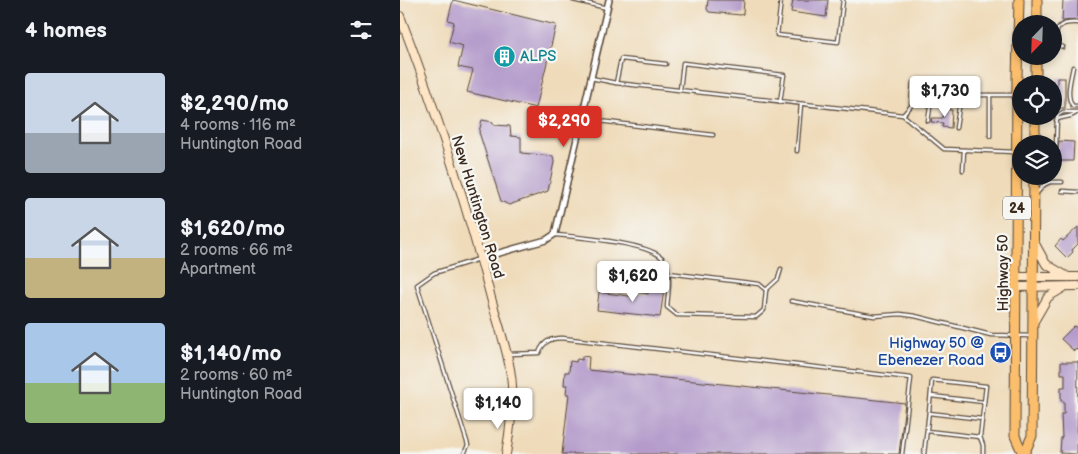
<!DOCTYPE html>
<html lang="en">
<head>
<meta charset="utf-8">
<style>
	body { margin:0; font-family:"Balsamiq Sans",sans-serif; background:#242831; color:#f1f3f6; height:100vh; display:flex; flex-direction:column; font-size:19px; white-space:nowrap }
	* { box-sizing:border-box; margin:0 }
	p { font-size:16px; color:#9ea1a6 }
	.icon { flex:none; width:28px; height:28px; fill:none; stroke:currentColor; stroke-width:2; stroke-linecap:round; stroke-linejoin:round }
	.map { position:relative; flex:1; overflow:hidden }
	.drawer { display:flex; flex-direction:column; background:#171b24; width:400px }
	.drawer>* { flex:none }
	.needle { width:32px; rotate:203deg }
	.fabs { position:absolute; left:612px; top:15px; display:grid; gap:10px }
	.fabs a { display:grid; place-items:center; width:50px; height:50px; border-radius:50%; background:#171b24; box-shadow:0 2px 8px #0003; font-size:25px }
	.price { position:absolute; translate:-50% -42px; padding:0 11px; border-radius:5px; background:#fff; color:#222; font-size:16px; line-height:32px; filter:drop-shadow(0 1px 2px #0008) }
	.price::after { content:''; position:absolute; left:50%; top:30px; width:15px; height:11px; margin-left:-8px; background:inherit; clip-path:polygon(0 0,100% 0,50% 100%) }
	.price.selected { background:#d93025; color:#fff }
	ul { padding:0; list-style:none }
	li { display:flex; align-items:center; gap:15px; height:125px; padding:0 25px }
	li span { display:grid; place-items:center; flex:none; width:140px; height:100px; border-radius:5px; color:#555 }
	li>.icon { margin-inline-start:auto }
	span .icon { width:60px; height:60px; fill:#fffc; stroke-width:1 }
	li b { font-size:21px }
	h2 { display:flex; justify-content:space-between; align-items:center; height:60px; padding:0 25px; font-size:21px }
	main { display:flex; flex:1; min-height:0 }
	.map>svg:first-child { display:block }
	.building { fill:#b49bcb }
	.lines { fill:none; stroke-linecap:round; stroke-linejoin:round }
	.lane-casing { stroke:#564535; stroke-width:5 }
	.street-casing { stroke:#564535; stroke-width:8 }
	.secondary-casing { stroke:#564535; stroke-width:10 }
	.primary-casing { stroke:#564535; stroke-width:11 }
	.lane { stroke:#fff; stroke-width:2.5 }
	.street { stroke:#fff; stroke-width:5 }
	.secondary { stroke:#fde5c5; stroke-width:8 }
	.primary { stroke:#fabe6d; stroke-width:9 }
	.labels { text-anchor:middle; stroke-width:4.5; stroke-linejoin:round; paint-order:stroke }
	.shield { fill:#f6f6f2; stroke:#73675e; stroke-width:1 }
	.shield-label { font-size:14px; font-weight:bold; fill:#3b2a1e }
	.culture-label { font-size:15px; fill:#0d838f; stroke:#f6f6f2; text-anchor:start }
	.street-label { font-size:15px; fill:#3b2a1e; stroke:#f6f6f2 }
	.transit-label { font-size:15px; fill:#164399; stroke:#f6f6f2; text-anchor:end }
</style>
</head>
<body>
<main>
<section class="drawer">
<h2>4 homes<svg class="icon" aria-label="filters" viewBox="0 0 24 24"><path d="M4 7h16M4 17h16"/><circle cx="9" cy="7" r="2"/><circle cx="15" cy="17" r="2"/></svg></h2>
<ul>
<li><span style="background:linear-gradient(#c9d6e8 60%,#9aa5b1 0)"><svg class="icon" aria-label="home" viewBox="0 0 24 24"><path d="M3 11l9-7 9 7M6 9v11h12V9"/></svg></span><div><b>$2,290/mo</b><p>4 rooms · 116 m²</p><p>Huntington Road</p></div></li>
<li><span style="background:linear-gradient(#c9d6e8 60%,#c2b280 0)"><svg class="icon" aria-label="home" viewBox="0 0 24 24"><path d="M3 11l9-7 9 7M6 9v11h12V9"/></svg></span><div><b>$1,620/mo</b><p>2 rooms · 66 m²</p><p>Apartment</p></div></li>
<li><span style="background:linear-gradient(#a9c7e8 60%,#8fb573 0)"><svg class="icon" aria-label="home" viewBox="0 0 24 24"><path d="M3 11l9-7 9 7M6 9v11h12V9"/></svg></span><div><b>$1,140/mo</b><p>2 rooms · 60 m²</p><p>Huntington Road</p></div></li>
</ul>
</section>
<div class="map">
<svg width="678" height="454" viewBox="0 0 678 454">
	<rect width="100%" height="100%" fill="#f6f6f2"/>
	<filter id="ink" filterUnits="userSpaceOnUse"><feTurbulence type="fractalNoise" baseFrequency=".02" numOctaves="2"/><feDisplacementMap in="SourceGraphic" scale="10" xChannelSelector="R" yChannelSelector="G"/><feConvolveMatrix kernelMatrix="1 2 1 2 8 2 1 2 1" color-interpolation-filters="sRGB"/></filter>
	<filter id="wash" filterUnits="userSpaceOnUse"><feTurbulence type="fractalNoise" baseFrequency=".0096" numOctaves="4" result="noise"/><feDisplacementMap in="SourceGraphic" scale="20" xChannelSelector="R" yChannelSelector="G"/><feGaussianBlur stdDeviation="1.12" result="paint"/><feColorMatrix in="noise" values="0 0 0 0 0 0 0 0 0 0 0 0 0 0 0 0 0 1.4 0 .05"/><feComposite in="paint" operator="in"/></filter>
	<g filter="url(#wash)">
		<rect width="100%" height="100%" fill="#efdbba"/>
		<g id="blocks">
			<!-- building -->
			<g class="building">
				<path d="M 53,0 L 156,25 L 136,108 L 67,92 L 73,70 L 58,67 L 63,46 L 49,42 L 54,22 L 48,20 Z"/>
				<path d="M 308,0 L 344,0 L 343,14 L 341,15 L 309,12 L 307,9 Z"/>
				<path d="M 393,0 L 428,0 L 426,17 L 391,12 Z"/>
				<path d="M 663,0 L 678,0 L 678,20 L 662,21 Z"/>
				<rect x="657" y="78" width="8" height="30"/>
				<path d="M 545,105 L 550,105 L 549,110 L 552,110 L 551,128 L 542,127 L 543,123 L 531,122 L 532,118 L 543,118 Z"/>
				<path d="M 82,120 L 93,122 L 94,125 L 110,126 L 111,136 L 121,137 L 121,153 L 153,156 L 154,162 L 148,191 L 109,205 L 101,201 L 79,132 Z"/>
				<path d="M 659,141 L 674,142 L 673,161 L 659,161 L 658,155 L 654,153 L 654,149 L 658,149 Z"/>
				<path d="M 678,227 L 678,244 L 672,250 L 673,252 L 667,258 L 655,246 L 661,239 L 663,241 Z"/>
				<path d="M 249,288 L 264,290 L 260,317 L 197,310 L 199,292 L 236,297 L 237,292 L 248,294 Z"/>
				<path d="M 674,326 L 678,329 L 678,351 L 676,349 L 674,351 L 661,339 Z"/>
				<path d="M 182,356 L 189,357 L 188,370 L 505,403 L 499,454 L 162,454 L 169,394 L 166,394 L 167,385 L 164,385 L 165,372 L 169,372 L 170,361 L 176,362 L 177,359 L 182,360 Z"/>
				<path d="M 661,362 L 678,362 L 677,454 L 660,453 L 661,438 L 662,438 L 661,414 L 664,414 L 664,401 L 661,401 L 661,387 L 665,387 L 665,374 L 661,374 Z"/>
			</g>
		</g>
	</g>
	<g filter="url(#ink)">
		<use href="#blocks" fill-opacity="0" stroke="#564535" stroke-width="1"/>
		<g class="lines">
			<defs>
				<g id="lane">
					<path d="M 173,0 L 207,8"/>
					<path d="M 381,0 L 377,35 L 438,42 L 443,0"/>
					<path d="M 663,47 L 658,45 C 652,26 662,22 678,23"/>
					<path d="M 673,67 C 671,78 665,97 673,106 L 678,106"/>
					<path d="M 191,78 L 216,83 L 503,115 L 544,149 L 615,152"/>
					<path d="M 216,83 L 221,59 L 266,64"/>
					<path d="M 532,89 L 531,101 L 560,103"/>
					<path d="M 280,90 L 283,63 L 384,75 L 380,102"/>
					<path d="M 503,115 L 511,106 L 513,83"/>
					<path d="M 183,119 L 313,135"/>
					<path d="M 656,120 C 663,116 670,118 676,113"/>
					<path d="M 528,121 L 531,101"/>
					<path d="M 556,128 L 560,101 L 564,95 L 616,95"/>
					<path d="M 590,136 L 590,95"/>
					<path d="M 656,147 L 657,116 L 663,112 L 678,112"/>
					<path d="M 397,151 L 401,104"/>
					<path d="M 655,156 L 656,167"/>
					<path d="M 563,170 L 564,150"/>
					<path d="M 640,176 L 650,182 L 662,182"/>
					<path d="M 662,191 L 678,192"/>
					<path d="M 637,193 L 644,185 L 650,182"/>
					<path d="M 156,235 C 178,237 253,243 264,260 C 272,272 268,293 267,307 L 277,315 L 356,317 L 364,310 L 366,290 L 359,284 L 268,273"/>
					<path d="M 366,290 L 378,279 L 381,269"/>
					<path d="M 391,301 L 474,316 L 500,314 L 515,316 L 591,335 L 631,336"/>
					<path d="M 109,354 L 139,353 C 143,342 150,338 162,338 L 511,378 L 502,454"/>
					<path d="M 531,396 L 584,402"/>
					<path d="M 529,413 L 582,419"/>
					<path d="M 580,437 L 583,445 L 583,454"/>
					<path d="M 64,454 L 68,445 L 17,285 L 34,273 L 79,259"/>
					<path d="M 524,454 C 527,429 530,405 532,380 L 586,386 L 580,437 L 527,431"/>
				</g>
				<path id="street" d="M 81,258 L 146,240 L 155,234 L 209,0"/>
				<g id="secondary">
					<path d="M 0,16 C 35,108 66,202 91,298 C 98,323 111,361 112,386 C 113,409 110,431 106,454"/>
					<path d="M 634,242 L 646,264 L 668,277"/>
					<path d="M 617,277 L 678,277"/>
					<path d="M 617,287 L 678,286"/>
					<path d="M 633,323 L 648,297 L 663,288"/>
				</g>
				<g id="primary">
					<path d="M 619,0 L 617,78 L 615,436 L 623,454"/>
					<path d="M 637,24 L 637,0"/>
					<path d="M 636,84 L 636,56"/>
					<path d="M 635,144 L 635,116"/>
					<path d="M 624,454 L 632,436 L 634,176"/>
				</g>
			</defs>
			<!-- lane casing -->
			<use href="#lane" class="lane-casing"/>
			<!-- street casing -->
			<use href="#street" class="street-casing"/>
			<!-- secondary casing -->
			<use href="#secondary" class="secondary-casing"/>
			<!-- primary casing -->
			<use href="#primary" class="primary-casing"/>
			<!-- lane -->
			<use href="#lane" class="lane"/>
			<!-- street -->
			<use href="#street" class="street"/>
			<!-- secondary -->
			<use href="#secondary" class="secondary"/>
			<!-- primary -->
			<use href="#primary" class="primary"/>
		</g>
	</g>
	<!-- icons -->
	<defs>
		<symbol id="building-disc" viewBox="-11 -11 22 22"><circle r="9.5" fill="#0f9aa8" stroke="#f6f6f2"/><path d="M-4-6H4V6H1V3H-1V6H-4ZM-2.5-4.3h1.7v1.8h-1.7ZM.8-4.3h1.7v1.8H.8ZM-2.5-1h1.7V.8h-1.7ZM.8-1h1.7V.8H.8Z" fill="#fff"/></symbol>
		<symbol id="bus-disc" viewBox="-11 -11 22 22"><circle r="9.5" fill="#1a4fb4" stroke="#f6f6f2"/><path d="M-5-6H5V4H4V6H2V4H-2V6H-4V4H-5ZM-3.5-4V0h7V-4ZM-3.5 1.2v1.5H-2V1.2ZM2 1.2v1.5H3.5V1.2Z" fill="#fff"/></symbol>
	</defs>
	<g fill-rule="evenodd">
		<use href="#building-disc" x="92" y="44" width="25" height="25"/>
		<use href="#bus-disc" x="588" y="340" width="25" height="25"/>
	</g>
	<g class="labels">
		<!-- shield labels -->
		<rect class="shield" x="603" y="196.5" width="28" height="23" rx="4"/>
		<g class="shield-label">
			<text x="617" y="213">24</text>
		</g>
		<!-- culture labels -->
		<g class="culture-label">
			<text x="120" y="61">ALPS</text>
		</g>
		<!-- street labels -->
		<g class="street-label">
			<text transform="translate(78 207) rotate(73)" y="5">New Huntington Road</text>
			<text transform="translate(603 273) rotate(-90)" y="5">Highway 50</text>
		</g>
		<!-- transit labels -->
		<g class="transit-label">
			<text x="584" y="348">Highway 50 @<tspan x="584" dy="17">Ebenezer Road</tspan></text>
		</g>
	</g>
</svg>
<div class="fabs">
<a><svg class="needle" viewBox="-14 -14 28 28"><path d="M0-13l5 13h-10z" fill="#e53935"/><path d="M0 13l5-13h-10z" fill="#9ea1a6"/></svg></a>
<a><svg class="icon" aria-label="locate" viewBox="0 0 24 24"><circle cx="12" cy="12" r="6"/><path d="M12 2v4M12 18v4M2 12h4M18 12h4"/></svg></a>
<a><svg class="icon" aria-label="layers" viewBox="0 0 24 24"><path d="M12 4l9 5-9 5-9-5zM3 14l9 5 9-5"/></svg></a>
</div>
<b class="price" style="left:545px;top:118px">$1,730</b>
<b class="price selected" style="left:164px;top:148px">$2,290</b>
<b class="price" style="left:233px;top:303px">$1,620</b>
<b class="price" style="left:98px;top:430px">$1,140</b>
</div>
</main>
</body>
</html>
